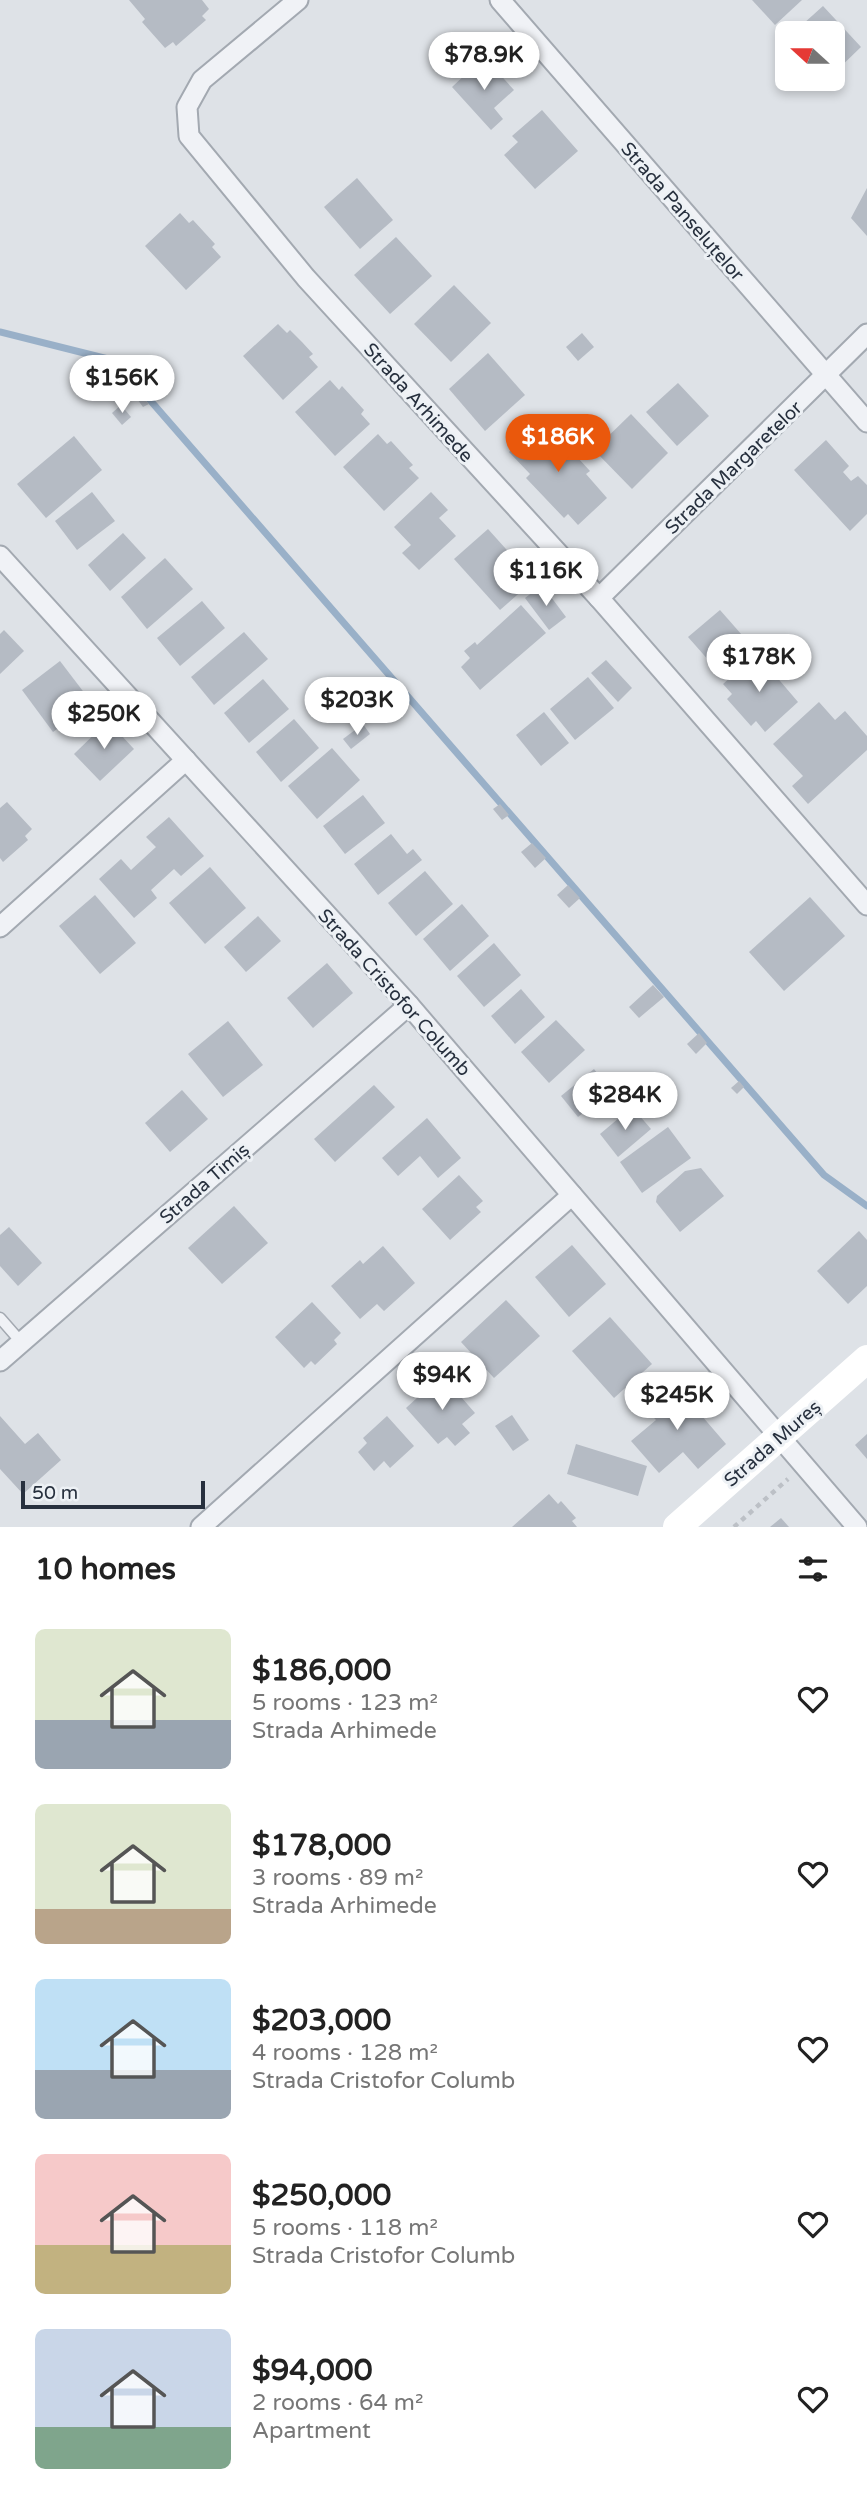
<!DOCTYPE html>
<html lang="en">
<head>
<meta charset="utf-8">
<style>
	body { margin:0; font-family:"Varela Round",sans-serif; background:#f2f2f2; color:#222; height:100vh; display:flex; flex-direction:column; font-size:26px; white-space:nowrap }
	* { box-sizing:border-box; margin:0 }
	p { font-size:23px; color:#767676 }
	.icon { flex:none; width:38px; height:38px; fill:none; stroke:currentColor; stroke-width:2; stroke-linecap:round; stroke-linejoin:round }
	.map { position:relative; height:1527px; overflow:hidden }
	.sheet { display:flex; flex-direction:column; background:#fff; flex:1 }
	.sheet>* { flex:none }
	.needle { width:46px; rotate:291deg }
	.controls { position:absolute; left:775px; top:21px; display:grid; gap:14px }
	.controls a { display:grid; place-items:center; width:70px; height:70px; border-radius:10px; background:#fff; box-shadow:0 4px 10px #0003; font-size:35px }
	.scale { position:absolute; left:21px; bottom:18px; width:184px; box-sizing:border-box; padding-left:7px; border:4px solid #27303e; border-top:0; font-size:19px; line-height:24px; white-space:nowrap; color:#27303e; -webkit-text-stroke:5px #edf1f5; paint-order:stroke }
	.price { position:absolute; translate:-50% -60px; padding:0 16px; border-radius:24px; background:#fff; color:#222; font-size:23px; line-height:46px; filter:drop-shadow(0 2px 4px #0008) }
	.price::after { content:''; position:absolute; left:50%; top:42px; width:21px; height:16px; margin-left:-10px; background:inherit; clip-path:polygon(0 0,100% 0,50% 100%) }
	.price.active { background:#ea580c; color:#fff }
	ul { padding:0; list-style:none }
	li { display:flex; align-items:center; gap:21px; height:175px; padding:0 35px }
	li span { display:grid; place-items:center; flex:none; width:196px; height:140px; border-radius:10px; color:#555 }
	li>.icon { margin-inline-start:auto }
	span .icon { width:84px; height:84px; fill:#fffc; stroke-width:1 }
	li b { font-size:30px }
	h2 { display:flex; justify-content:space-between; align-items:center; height:84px; padding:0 35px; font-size:30px }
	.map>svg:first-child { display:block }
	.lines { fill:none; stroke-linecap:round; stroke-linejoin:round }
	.stream { stroke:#99b0c8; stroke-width:7 }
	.building { fill:#b5bbc4 }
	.lane-casing { stroke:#a3a9b1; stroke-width:13 }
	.street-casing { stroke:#a3a9b1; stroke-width:23 }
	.path { stroke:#bcc0c6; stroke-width:4.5; stroke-dasharray:5 5; stroke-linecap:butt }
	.lane { stroke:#f0f2f6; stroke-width:10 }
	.street { stroke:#f0f2f6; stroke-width:19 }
	.secondary { stroke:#fff; stroke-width:28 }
	.labels { text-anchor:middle; stroke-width:6; stroke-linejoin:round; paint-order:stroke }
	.street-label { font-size:19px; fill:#27303e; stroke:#edf1f5 }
</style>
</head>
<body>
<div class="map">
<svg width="867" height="1527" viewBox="0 0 867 1527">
	<rect width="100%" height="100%" fill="#dee2e7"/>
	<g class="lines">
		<!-- stream -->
		<path class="stream" d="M 0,332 L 116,361 L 824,1175 L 867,1206"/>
	</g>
	<!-- building -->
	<g class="building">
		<path d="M 129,0 L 202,0 L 209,9 L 202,16 L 206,20 L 176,46 L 173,42 L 165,48 L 142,22 L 145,19 Z"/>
		<path d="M 752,0 L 802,0 L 775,25 Z"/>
		<path d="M 823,6 L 861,47 L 833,74 L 833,33 L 793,33 Z"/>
		<path d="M 484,57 L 514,90 L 494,108 L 503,119 L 491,130 L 452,87 Z"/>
		<path d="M 542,110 L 578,151 L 535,189 L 504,155 L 518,142 L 512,136 Z"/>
		<path d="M 357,178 L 393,220 L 360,249 L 324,207 Z"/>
		<path d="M 867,188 L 867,236 L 851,218 Z"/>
		<path d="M 180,213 L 189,223 L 193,220 L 215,244 L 212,247 L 221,257 L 186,290 L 145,246 Z"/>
		<path d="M 396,237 L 432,276 L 390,314 L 354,275 Z"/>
		<path d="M 454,285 L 491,323 L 451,362 L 414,324 Z"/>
		<path d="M 278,324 L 287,333 L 290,330 L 302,342 L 313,354 L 309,357 L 318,367 L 283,400 L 243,356 Z"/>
		<path d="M 582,333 L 594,347 L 578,361 L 566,347 Z"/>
		<path d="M 488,353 L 525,395 L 485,431 L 449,389 Z"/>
		<path d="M 330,380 L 339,390 L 342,386 L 364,410 L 361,414 L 370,424 L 335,456 L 295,412 Z"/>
		<path d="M 678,383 L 709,416 L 677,446 L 646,412 Z"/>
		<path d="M 131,385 L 149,404 L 143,407 L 129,388 Z"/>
		<path d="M 121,405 L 131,417 L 122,425 L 112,413 Z"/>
		<path d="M 631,414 L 668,453 L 632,489 L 594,450 Z"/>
		<path d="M 543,420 L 590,471 L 586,474 L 607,498 L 578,525 L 568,514 L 564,518 L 526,478 L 530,474 L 509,452 Z"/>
		<path d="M 378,434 L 387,444 L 391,441 L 413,465 L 409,468 L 419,478 L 384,511 L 343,467 Z"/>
		<path d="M 74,436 L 102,470 L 46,518 L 17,484 Z"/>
		<path d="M 826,440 L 849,466 L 843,472 L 851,481 L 858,476 L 867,485 L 867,514 L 850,531 L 794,470 Z"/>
		<path d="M 92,492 L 115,521 L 77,550 L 55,521 Z"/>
		<path d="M 431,492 L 448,510 L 439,518 L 456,536 L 419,570 L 402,553 L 411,545 L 394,527 Z"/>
		<path d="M 488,529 L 534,580 L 500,610 L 454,559 Z"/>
		<path d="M 123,533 L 146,558 L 110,591 L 88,565 Z"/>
		<path d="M 165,558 L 193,589 L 147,629 L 121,597 Z"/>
		<path d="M 542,585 L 566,617 L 549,630 L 525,598 Z"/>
		<path d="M 202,601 L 225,628 L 180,666 L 157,638 Z"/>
		<path d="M 521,605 L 546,633 L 480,690 L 461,667 L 470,658 L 464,651 L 475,642 L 477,645 Z"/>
		<path d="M 720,610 L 749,643 L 718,671 L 688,637 Z"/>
		<path d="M 4,630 L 24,651 L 0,674 L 0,634 Z"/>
		<path d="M 244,632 L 268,659 L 214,705 L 191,677 Z"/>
		<path d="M 757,654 L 798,702 L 765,732 L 756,721 L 751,726 L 727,699 L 732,694 L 723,684 Z"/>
		<path d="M 606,660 L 632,688 L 618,702 L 591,673 Z"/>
		<path d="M 60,661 L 92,703 L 53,732 L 22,690 Z"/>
		<path d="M 588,677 L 614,708 L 575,740 L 550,709 Z"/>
		<path d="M 263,679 L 289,709 L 249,743 L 224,713 Z"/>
		<path d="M 819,702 L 835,720 L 845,711 L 867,736 L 867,750 L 808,804 L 792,786 L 803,776 L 773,744 Z"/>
		<path d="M 544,712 L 569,743 L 541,766 L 516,735 Z"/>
		<path d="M 294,719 L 319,748 L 281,782 L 256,752 Z"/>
		<path d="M 108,721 L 134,749 L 100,781 L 74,754 Z"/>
		<path d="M 363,724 L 370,734 L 351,749 L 343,739 Z"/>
		<path d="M 332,748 L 360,780 L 317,819 L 288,786 Z"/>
		<path d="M 363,795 L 385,823 L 345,854 L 323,826 Z"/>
		<path d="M 7,802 L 32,829 L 25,836 L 28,840 L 3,862 L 0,858 L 0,808 Z"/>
		<path d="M 500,804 L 509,815 L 502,820 L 493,809 Z"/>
		<path d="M 169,817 L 204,856 L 181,876 L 174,869 L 151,890 L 157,898 L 134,918 L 99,879 L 121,859 L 131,870 L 156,847 L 146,837 Z"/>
		<path d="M 391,834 L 407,854 L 413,849 L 422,860 L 378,895 L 354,864 Z"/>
		<path d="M 532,843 L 546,858 L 535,868 L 521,852 Z"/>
		<path d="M 210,867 L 246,908 L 205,944 L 169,903 Z"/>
		<path d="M 425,871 L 453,904 L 416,936 L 388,903 Z"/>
		<path d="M 568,885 L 580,898 L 569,908 L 557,895 Z"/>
		<path d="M 95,895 L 136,943 L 100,974 L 59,926 Z"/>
		<path d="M 810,897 L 845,936 L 784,991 L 749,952 Z"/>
		<path d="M 462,904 L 489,936 L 450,971 L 423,939 Z"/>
		<path d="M 258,916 L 281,941 L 246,972 L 224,947 Z"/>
		<path d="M 494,943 L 521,975 L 484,1007 L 457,976 Z"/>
		<path d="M 327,963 L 353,993 L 313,1028 L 287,998 Z"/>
		<path d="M 653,985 L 664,997 L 639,1018 L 629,1007 Z"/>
		<path d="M 521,989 L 545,1017 L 515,1044 L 491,1016 Z"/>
		<path d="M 556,1020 L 585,1050 L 549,1083 L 521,1052 Z"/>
		<path d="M 228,1021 L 263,1065 L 223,1097 L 188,1054 Z"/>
		<path d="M 699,1033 L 707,1043 L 696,1054 L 687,1044 Z"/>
		<path d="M 594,1069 L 611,1091 L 578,1117 L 561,1096 Z"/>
		<path d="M 739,1081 L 744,1087 L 737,1094 L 731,1088 Z"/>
		<path d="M 374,1085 L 395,1107 L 335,1162 L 314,1139 Z"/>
		<path d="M 182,1090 L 208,1119 L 170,1152 L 145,1123 Z"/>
		<path d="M 632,1107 L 651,1129 L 618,1157 L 600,1134 Z"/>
		<path d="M 427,1118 L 461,1158 L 438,1178 L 420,1156 L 398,1176 L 382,1158 Z"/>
		<path d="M 668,1127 L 691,1158 L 642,1193 L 620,1162 Z"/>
		<path d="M 701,1168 L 724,1196 L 680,1232 L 656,1202 L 657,1196 L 685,1171 Z"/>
		<path d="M 459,1175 L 483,1201 L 476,1207 L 481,1212 L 450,1240 L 422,1209 Z"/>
		<path d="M 234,1206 L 268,1243 L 222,1284 L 188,1248 Z"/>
		<path d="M 9,1227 L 42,1263 L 18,1286 L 0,1266 L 0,1235 Z"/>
		<path d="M 859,1231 L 867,1240 L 867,1286 L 848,1304 L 817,1271 Z"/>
		<path d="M 572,1245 L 606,1284 L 569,1317 L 535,1277 Z"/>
		<path d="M 383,1246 L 415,1283 L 384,1311 L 377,1304 L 360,1319 L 331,1286 L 360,1260 L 363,1264 Z"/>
		<path d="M 506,1300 L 540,1336 L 494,1378 L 461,1342 Z"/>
		<path d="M 312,1302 L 341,1333 L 334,1340 L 337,1344 L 315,1365 L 311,1361 L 304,1368 L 275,1337 Z"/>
		<path d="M 610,1317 L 652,1364 L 614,1398 L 572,1351 Z"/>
		<path d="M 442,1375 L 475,1413 L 462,1424 L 470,1433 L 455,1446 L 447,1437 L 438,1444 L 406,1408 Z"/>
		<path d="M 667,1387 L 671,1392 L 677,1387 L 726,1444 L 698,1469 L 683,1452 L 659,1473 L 631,1441 L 656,1420 L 644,1407 Z"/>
		<path d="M 512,1415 L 529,1440 L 513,1451 L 495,1426 Z"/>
		<path d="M 0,1416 L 25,1444 L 38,1433 L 61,1460 L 23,1494 L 0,1469 Z"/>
		<path d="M 387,1416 L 414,1446 L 390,1468 L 384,1461 L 374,1471 L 358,1452 L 367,1443 L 363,1438 Z"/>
		<path d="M 867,1434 L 867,1459 L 855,1445 Z"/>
		<path d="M 576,1444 L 647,1466 L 638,1496 L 567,1474 Z"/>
		<path d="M 549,1494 L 558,1504 L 561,1501 L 576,1518 L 572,1521 L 577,1527 L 512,1527 Z"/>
		<path d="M 781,1518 L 789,1527 L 770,1527 Z"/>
	</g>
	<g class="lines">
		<defs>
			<path id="lane" d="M 0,1318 L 21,1342"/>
			<g id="street">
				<path d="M 298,0 L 202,80 L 187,107 L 189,136 L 306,278 L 599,598 L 867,905"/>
				<path d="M 500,0 L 867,422"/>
				<path d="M 0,556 L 409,1005 L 857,1527"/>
				<path d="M 599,598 L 867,334"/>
				<path d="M 0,927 L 186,760"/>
				<path d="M 0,1361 L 409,1005"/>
				<path d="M 201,1527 L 572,1195"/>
			</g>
		</defs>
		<!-- lane casing -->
		<use href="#lane" class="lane-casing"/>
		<!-- street casing -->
		<use href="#street" class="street-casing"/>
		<!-- path -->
		<path class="path" d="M 734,1527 L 788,1479"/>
		<!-- lane -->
		<use href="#lane" class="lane"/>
		<!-- street -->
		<use href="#street" class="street"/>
		<!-- secondary -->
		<path class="secondary" d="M 677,1527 L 867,1359"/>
	</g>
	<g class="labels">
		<!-- street labels -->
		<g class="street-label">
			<text transform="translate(683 211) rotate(49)" y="7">Strada Panseluțelor</text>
			<text transform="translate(419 402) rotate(48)" y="7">Strada Arhimede</text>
			<text transform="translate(733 467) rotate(-44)" y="7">Strada Margaretelor</text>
			<text transform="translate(395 992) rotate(48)" y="7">Strada Cristofor Columb</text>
			<text transform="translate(204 1183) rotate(-41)" y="7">Strada Timiș</text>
			<text transform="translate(772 1443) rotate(-41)" y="7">Strada Mureș</text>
		</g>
	</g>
</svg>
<div class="controls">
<a><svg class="needle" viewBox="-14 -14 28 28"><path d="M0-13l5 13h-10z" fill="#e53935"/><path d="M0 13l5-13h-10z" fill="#767676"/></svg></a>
</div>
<div class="scale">50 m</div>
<b class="price" style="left:484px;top:92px">$78.9K</b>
<b class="price" style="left:122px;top:415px">$156K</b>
<b class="price active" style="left:558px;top:474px">$186K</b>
<b class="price" style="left:546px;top:608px">$116K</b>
<b class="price" style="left:759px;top:694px">$178K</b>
<b class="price" style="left:357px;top:737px">$203K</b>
<b class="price" style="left:104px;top:751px">$250K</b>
<b class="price" style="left:625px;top:1132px">$284K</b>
<b class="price" style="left:442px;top:1412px">$94K</b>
<b class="price" style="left:677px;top:1432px">$245K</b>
</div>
<section class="sheet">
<h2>10 homes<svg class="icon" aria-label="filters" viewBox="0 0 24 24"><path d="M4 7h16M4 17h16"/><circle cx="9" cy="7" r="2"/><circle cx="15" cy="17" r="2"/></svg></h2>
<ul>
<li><span style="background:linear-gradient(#dfe7d0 65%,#9aa5b1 0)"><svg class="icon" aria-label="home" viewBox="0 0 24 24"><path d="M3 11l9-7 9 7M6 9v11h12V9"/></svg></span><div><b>$186,000</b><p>5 rooms · 123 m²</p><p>Strada Arhimede</p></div><svg class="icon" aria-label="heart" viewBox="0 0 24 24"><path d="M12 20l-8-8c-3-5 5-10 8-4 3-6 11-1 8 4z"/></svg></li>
<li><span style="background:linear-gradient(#dfe7d0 75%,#b9a48a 0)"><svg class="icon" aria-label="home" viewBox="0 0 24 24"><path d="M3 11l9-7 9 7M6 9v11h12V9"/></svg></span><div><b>$178,000</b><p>3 rooms · 89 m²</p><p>Strada Arhimede</p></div><svg class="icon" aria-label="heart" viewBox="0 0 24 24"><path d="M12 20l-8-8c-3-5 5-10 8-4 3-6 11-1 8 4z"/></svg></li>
<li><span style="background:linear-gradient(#bfe0f5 65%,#9aa5b1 0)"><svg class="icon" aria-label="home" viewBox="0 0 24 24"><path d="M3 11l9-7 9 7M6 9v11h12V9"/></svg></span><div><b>$203,000</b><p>4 rooms · 128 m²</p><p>Strada Cristofor Columb</p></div><svg class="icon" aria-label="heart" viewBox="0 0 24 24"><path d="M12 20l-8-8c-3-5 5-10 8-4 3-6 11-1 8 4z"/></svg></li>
<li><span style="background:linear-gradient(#f6c9c9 65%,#c2b280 0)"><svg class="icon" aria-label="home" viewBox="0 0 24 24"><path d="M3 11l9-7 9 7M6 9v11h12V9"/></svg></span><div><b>$250,000</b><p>5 rooms · 118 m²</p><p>Strada Cristofor Columb</p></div><svg class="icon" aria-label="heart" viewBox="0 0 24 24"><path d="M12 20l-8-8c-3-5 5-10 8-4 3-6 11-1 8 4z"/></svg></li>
<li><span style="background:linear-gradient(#c9d6e8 70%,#7fa58c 0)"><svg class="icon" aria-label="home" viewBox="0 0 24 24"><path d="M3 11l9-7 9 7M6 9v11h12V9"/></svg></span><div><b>$94,000</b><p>2 rooms · 64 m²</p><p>Apartment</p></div><svg class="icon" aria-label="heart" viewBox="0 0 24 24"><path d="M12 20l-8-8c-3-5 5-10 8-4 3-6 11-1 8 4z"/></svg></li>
</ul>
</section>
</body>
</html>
